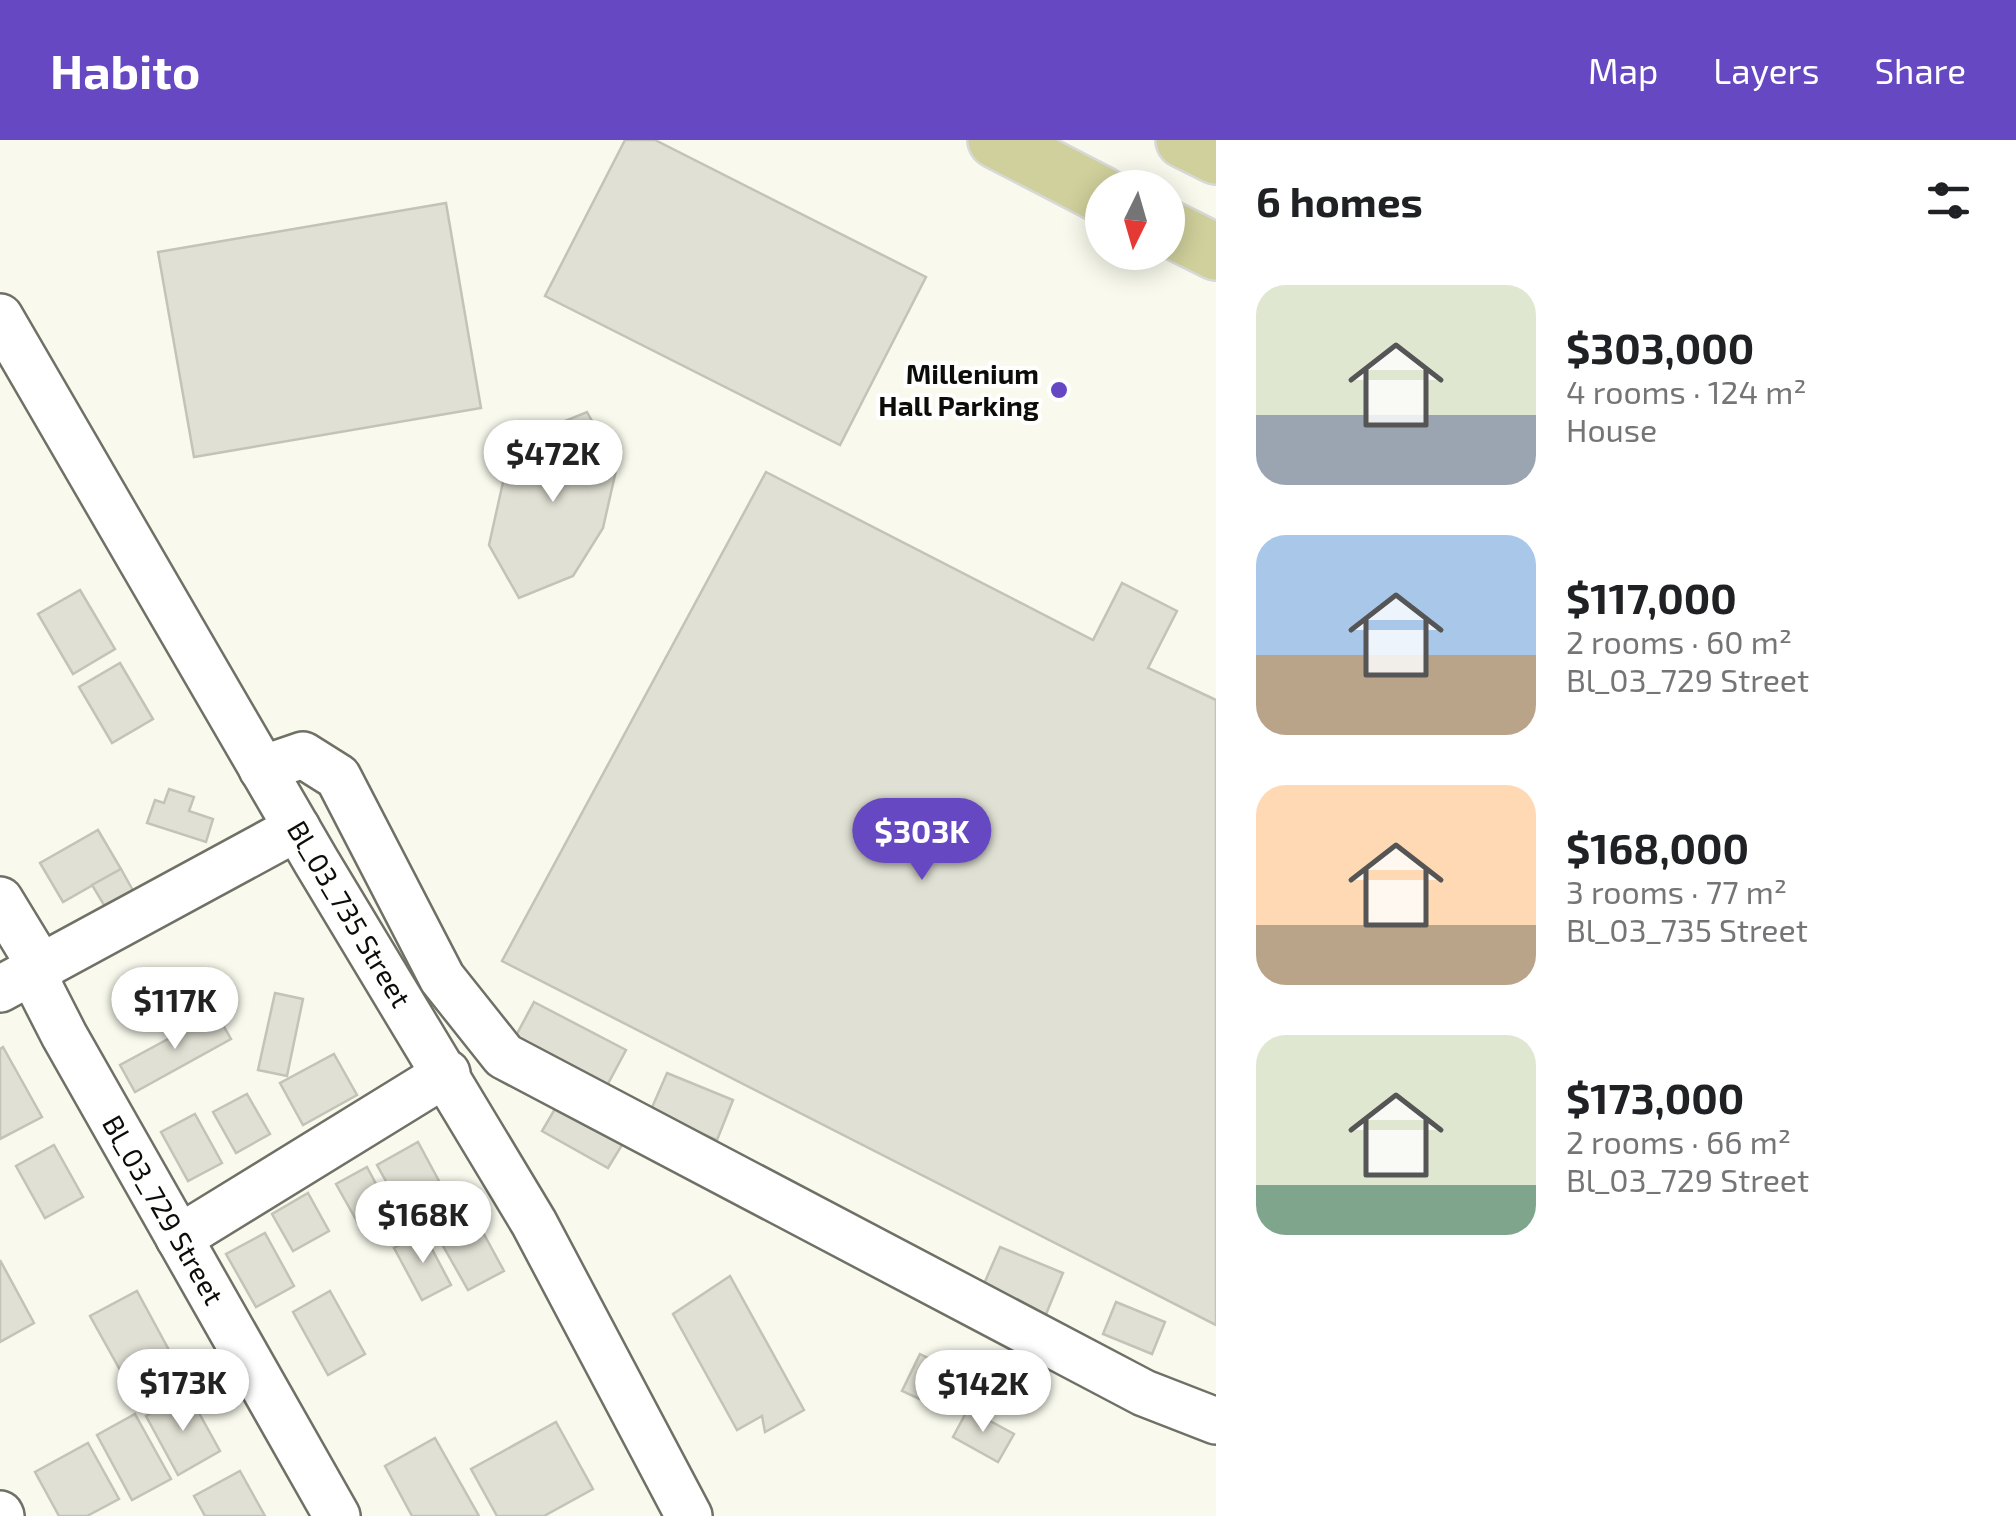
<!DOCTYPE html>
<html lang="en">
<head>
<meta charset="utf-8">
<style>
	body { margin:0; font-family:"Exo 2",sans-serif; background:#f2f2f2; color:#202124; height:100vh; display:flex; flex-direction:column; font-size:38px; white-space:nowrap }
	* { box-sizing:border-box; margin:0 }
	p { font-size:32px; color:#757577 }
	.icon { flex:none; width:55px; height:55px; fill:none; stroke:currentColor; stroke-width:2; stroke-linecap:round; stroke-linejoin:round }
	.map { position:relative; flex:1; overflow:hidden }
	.details { display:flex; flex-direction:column; background:#fff; width:800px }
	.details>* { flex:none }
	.needle { width:65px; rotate:185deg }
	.buttons { position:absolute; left:1085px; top:30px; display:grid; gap:20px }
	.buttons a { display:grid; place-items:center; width:100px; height:100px; border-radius:50%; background:#fff; box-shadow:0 5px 25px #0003; font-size:50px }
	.price { position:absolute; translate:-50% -85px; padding:0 22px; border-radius:35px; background:#fff; color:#222; font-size:32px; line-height:65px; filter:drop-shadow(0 2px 5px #0008) }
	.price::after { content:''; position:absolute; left:50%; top:60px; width:30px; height:22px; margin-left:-15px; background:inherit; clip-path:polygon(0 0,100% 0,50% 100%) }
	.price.selected { background:#6649c2; color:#fff }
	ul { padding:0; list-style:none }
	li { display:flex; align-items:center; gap:30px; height:250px; padding:0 40px }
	li span { display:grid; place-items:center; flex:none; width:280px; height:200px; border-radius:30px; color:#555 }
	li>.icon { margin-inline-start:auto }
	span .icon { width:120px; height:120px; fill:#fffc; stroke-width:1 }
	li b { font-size:42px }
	h2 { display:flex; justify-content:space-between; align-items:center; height:120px; padding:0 40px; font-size:42px }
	header { display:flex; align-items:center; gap:60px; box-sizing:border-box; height:140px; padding:0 50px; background:#6649c2; color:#fff }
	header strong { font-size:48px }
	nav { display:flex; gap:55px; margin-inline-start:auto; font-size:35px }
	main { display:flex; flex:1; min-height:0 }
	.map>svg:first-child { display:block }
	.building { fill:#e0e0d4; stroke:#c3c4b8; stroke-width:2.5 }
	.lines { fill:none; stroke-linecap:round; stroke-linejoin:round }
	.minor-casing { stroke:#707166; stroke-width:50 }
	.major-casing { stroke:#d8d8d7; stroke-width:60 }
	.minor { stroke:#fff; stroke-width:45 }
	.major { stroke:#cfd09b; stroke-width:55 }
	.poi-dot { fill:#6649c2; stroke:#fff; stroke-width:4 }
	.labels { text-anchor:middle; stroke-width:8; stroke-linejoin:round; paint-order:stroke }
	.poi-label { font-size:28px; font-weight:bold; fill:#0c0c08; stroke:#fff; text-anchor:end }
	.street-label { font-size:28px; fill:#0c0c08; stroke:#fff }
</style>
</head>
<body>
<header>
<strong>Habito</strong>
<nav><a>Map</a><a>Layers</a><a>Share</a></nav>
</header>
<main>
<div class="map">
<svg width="1216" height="1376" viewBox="0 0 1216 1376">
	<rect width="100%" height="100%" fill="#f9faed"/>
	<!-- building -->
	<g class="building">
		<path d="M 625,0 L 655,0 L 926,137 L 840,305 L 545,156 Z"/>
		<path d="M 446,63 L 481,268 L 194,317 L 158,112 Z"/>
		<path d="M 587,272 L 617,326 L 603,388 L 573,436 L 519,458 L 489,405 L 503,342 L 533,294 Z"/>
		<path d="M 766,332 L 1093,500 L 1122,443 L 1177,471 L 1148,528 L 1216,560 L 1216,1185 L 502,821 Z"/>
		<path d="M 80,450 L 115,509 L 73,534 L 38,474 Z"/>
		<path d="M 120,523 L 153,579 L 112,603 L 79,547 Z"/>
		<path d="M 169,649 L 194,657 L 189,671 L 213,679 L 206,702 L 147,683 L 155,660 L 164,663 Z"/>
		<path d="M 98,690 L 121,729 L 63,762 L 40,723 Z"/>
		<path d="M 121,729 L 135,754 L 107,770 L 92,745 Z"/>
		<path d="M 275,853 L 303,859 L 287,936 L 258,930 Z"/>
		<path d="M 534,862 L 626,910 L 603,953 L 511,905 Z"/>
		<path d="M 216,873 L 231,899 L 135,952 L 120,925 Z"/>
		<path d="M 3,907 L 42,977 L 0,999 L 0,909 Z"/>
		<path d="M 334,914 L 357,955 L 303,985 L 280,943 Z"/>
		<path d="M 667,933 L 733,960 L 717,1000 L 650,972 Z"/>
		<path d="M 247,954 L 270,994 L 236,1013 L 213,972 Z"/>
		<path d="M 559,962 L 625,1000 L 608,1028 L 542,991 Z"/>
		<path d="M 195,974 L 222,1023 L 188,1041 L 161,992 Z"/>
		<path d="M 418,1002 L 439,1041 L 398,1063 L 377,1025 Z"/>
		<path d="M 54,1005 L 83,1057 L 45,1078 L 16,1026 Z"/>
		<path d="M 367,1027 L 393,1076 L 363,1092 L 336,1044 Z"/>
		<path d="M 308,1053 L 329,1091 L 293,1111 L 272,1074 Z"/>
		<path d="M 467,1063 L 504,1131 L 468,1150 L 430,1083 Z"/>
		<path d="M 423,1092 L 451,1145 L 422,1160 L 394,1108 Z"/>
		<path d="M 265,1093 L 294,1146 L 256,1167 L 226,1114 Z"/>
		<path d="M 1000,1107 L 1063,1133 L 1044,1179 L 980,1153 Z"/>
		<path d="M 0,1120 L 34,1183 L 0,1202 Z"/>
		<path d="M 730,1136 L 804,1270 L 765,1292 L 762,1276 L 737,1290 L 673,1174 Z"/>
		<path d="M 137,1151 L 170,1212 L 124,1237 L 90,1176 Z"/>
		<path d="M 330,1151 L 365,1214 L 328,1235 L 293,1172 Z"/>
		<path d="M 1116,1162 L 1165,1182 L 1152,1214 L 1103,1194 Z"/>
		<path d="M 920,1214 L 942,1225 L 924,1261 L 902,1251 Z"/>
		<path d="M 188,1253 L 220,1311 L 178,1335 L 146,1276 Z"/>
		<path d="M 968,1269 L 1014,1294 L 998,1322 L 953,1297 Z"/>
		<path d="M 135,1274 L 171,1339 L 132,1360 L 97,1295 Z"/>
		<path d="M 556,1282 L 593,1349 L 544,1376 L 497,1376 L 471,1329 Z"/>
		<path d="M 435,1298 L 479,1376 L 412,1376 L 385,1326 Z"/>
		<path d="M 88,1303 L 119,1359 L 87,1376 L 59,1376 L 35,1332 Z"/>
		<path d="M 240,1331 L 265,1376 L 205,1376 L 194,1356 Z"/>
	</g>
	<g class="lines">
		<defs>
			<g id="minor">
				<path d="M 0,177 L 316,721 L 534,1083 L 689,1376"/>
				<path d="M 262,629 L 303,615 L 338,637 L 442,838 L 504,916 L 1144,1253 L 1216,1281"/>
				<path d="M 0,760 L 39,824 L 40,848 L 64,895 L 337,1376"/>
				<path d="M 0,849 L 297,688"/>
				<path d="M 179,1098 L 447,933"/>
				<path d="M 0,1374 L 1,1376"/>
			</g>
			<g id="major">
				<path d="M 996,0 L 1102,55"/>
				<path d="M 1184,0 L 1216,16"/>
				<path d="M 1168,88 L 1216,112"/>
			</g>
		</defs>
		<!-- minor casing -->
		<use href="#minor" class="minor-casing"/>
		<!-- major casing -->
		<use href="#major" class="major-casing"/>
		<!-- minor -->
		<use href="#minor" class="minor"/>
		<!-- major -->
		<use href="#major" class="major"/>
	</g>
	<!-- markers -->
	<circle class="poi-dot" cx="1059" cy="250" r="10"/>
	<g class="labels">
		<!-- poi labels -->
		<g class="poi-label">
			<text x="1039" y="244">Millenium<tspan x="1039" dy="32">Hall Parking</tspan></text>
		</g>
		<!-- street labels -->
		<g class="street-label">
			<text transform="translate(349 774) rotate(59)" y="10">Bl_03_735 Street</text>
			<text transform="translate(163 1070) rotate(60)" y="10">Bl_03_729 Street</text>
		</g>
	</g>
</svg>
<div class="buttons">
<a><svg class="needle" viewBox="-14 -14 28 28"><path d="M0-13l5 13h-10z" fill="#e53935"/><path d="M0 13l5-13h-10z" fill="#757577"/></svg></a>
</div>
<b class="price" style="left:553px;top:365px">$472K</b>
<b class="price selected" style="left:922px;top:743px">$303K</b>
<b class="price" style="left:175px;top:912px">$117K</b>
<b class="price" style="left:423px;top:1126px">$168K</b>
<b class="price" style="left:183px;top:1294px">$173K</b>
<b class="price" style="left:983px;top:1295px">$142K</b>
</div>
<section class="details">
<h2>6 homes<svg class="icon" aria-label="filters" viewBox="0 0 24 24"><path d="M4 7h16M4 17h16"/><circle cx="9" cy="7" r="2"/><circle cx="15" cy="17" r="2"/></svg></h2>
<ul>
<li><span style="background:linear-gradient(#dfe7d0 65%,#9aa5b1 0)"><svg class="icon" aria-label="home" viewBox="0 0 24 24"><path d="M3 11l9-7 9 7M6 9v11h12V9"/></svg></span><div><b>$303,000</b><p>4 rooms · 124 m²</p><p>House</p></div></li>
<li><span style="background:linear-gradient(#a9c7e8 60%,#b9a48a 0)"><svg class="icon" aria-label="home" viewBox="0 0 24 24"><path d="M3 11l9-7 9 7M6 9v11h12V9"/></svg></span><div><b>$117,000</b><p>2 rooms · 60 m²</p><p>Bl_03_729 Street</p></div></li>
<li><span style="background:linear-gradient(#ffd9b3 70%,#b9a48a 0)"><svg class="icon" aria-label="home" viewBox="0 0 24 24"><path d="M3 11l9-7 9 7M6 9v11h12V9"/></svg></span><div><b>$168,000</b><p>3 rooms · 77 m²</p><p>Bl_03_735 Street</p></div></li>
<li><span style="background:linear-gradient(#dfe7d0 75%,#7fa58c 0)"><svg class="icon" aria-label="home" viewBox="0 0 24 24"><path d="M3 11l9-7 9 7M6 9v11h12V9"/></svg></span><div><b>$173,000</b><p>2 rooms · 66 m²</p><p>Bl_03_729 Street</p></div></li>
</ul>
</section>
</main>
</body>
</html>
